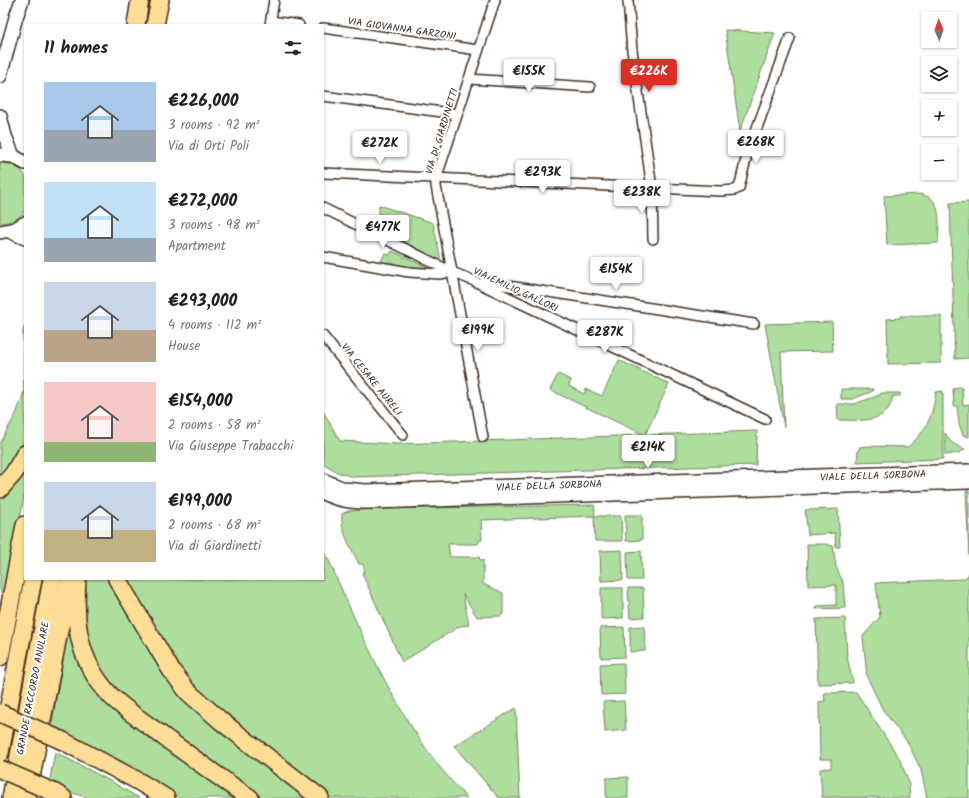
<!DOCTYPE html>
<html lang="en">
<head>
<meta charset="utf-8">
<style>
	body { margin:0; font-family:Kalam,sans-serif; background:#f6f6f6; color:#202124; height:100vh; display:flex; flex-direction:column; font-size:15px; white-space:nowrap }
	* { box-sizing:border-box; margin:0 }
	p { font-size:13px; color:#757577 }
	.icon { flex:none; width:22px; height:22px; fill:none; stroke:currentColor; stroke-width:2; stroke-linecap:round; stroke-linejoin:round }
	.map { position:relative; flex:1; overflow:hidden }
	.details { position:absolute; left:24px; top:24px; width:300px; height:556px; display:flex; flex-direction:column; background:#fff; border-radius:0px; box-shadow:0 1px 3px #0004 }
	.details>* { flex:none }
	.needle { width:26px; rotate:358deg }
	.buttons { position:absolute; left:921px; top:12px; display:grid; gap:8px }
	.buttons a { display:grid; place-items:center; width:36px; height:36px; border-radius:0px; background:#fff; box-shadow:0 1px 3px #0004; font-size:20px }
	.price { position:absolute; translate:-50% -34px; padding:0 9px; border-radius:4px; background:#fff; color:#222; font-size:13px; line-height:26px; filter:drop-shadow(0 1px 2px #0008) }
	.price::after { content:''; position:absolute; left:50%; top:24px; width:12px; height:9px; margin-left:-6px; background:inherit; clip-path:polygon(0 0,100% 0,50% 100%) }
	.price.selected { background:#d93025; color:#fff }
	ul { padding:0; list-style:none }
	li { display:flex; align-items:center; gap:12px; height:100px; padding:0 20px }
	li span { display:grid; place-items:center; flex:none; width:112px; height:80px; border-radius:0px; color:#555 }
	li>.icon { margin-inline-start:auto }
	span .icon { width:48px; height:48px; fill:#fffc; stroke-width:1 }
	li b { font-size:17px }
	h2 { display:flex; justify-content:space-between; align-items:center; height:48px; padding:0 20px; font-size:17px }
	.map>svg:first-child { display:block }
	.green { fill:#adde9e; stroke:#74845e }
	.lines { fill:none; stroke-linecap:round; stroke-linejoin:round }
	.street-casing { stroke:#3b2a1e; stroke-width:12 }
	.secondary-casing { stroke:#3b2a1e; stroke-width:16 }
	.highway-casing { stroke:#3b2a1e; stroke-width:20 }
	.street { stroke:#fff; stroke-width:9 }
	.secondary { stroke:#fff; stroke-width:13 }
	.highway { stroke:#fedd96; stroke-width:17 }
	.highway-bridge-casing { stroke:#3b2a1e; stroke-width:20; stroke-linecap:butt }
	.highway-bridge { stroke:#fedd96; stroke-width:17 }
	.labels { text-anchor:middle; stroke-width:4; stroke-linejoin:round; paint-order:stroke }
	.street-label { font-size:10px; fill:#3b2a1e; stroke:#fff }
</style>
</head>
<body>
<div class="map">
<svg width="969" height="798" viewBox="0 0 969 798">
	<rect width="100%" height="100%" fill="#fff"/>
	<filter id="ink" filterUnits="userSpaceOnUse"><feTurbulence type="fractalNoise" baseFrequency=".025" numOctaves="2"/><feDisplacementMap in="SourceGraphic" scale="8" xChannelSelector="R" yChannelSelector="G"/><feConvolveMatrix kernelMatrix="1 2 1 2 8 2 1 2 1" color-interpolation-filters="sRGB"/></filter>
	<g filter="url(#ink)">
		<!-- green -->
		<g class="green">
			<path d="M 725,30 L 775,33 L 740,131 Z"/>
			<path d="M 0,163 C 8,163 21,167 25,176 C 26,179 25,187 25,191 C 25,197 27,206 25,210 C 21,219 8,223 0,223 Z"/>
			<path d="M 920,194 C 923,195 927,196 929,197 C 943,206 938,230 938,243 L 887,245 L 884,196 Z"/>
			<path d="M 969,202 L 969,358 L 955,359 L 950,203 Z"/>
			<path d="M 379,205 L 433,223 L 441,261 L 379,229 Z"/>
			<path d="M 392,251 L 433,270 L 380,263 L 385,253 L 390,255 Z"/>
			<path d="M 900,316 L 941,316 L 941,363 L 888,364 L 887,319 L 900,318 Z"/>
			<path d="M 832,322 L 833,351 L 781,352 L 784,427 L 765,324 Z"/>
			<path d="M 25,325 L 25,438 L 19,454 L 0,481 L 0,443 L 17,412 L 24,392 L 23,331 Z"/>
			<path d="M 619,360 L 669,384 L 645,435 L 757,431 L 756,465 L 353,477 L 337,472 L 323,463 L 323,411 L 340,441 L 398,444 L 644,435 L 550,390 L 558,374 L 571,380 L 569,386 L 584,394 L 586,389 L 602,396 Z"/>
			<path d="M 960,387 L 962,388 L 963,405 L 969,404 L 969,437 L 963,435 L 959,424 L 957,406 L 954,406 L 953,390 L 954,388 Z"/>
			<path d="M 841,389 L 873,389 L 873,391 L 853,399 L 841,399 Z"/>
			<path d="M 943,391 L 943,459 L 857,462 L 858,451 L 860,447 L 865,446 L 908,447 C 928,429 932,417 936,392 Z"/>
			<path d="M 881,393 L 900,393 L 900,396 L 893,396 C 888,425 860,420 838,420 L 837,404 L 854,404 L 880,395 Z"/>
			<path d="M 945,433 C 950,443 955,445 965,449 L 959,453 L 945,455 Z"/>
			<path d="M 25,466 L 25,491 L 7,589 L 1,593 L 0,589 L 0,494 Z"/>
			<path d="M 966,491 L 969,491 L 969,556 Z"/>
			<path d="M 594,505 L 595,516 L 621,516 L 622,541 L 595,541 L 594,516 L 481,520 L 482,540 L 479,540 L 478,544 L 448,544 L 450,557 L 479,557 L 480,560 L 483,560 L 483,584 L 503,593 L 503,614 L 501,616 L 477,617 L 463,594 L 469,625 L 460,626 L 402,662 L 362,573 L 365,571 L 363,564 L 359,564 C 352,549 340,531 342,514 L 348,511 L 376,509 Z"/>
			<path d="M 838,509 L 840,547 L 836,547 L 835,533 L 808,535 L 805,510 Z"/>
			<path d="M 625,515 L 642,515 L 642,540 L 626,541 Z"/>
			<path d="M 807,544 L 826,544 L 833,546 L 836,567 L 843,582 L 845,608 L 816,609 L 816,606 L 836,605 L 836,585 L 808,586 Z"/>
			<path d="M 323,547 C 353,615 382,685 425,747 C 437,765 452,782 467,798 L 327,798 L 221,716 L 182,676 L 126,579 L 323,579 Z"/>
			<path d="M 622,550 L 623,580 L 601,581 L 600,551 Z"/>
			<path d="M 641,551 L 642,580 L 628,580 L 627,552 Z"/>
			<path d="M 969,573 L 969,798 L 927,798 L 921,770 L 908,743 L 883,710 L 867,677 L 863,636 L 880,617 L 876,583 L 962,579 L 967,577 Z"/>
			<path d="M 82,579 L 111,579 L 168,674 L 311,798 L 262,798 L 236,782 L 132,707 L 107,684 L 84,637 Z"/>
			<path d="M 601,588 L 623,588 L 623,618 L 601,619 Z"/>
			<path d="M 628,588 L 643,588 L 644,617 L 630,618 Z"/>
			<path d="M 845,618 L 847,657 L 853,683 L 818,684 L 816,619 Z"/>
			<path d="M 644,626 L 645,651 L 630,652 L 630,627 Z"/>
			<path d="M 68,627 L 75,648 L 129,721 L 235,798 L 179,798 L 119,760 L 100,751 L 51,730 Z"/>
			<path d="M 624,627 L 625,657 L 601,658 L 600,628 Z"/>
			<path d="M 624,663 L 625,694 L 601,695 L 600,664 Z"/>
			<path d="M 856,692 L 899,758 L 909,783 L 910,798 L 822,797 L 820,769 L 831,768 L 831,759 L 820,759 L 819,702 L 825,701 L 824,693 Z"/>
			<path d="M 624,701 L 626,730 L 605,732 L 603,702 Z"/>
			<path d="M 516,708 L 520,798 L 499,798 L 454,746 Z"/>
			<path d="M 55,752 L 114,783 L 139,798 L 89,798 L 60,789 L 49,784 Z"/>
			<path d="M 628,777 L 628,798 L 606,798 L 606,778 Z"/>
		</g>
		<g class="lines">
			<defs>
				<g id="street">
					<path d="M 628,0 L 632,50 L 652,188 L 653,239"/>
					<path d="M 271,21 L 299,25"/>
					<path d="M 270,25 L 274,0"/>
					<path d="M 323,28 L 478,50"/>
					<path d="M 469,79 L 590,87"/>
					<path d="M 323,96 L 457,114"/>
					<path d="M 323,173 L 721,191 L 735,190 L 739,188 L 747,155 L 790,38"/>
					<path d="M 323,208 L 452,272 L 474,281 L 765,419"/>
					<path d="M 323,257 L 409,272 L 439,274 L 452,272"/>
					<path d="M 484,282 L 754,324"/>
					<path d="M 323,336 L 403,435"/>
					<path d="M 483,437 L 436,186 L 436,179 L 495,0"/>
				</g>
				<g id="secondary">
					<path d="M 0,76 L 16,17 L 22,0"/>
					<path d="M 0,116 L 5,136 L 13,156"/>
					<path d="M 0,155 L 13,156 L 25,163"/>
					<path d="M 9,231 L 25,238"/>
					<path d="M 0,232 L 15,229 L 25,223"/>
					<path d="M 323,480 L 344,489 L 366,491 L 969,471"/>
					<path d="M 323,493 C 339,501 355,502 373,502 L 969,482"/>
				</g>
				<g id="highway">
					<path d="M 136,25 L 140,0"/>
					<path d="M 155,25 L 160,0"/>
					<path d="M 0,489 L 14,473 L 25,454"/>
					<path d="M 77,579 C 74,623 78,661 110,695 C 127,712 149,725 168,740 C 195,759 222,780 250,798"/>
					<path d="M 117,579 L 171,670 L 188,692 L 221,721 L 320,798"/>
					<path d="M 0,657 L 25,525"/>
					<path d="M 63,741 L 138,781 L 166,798"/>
					<path d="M 0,753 L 33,579"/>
					<path d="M 46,789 L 55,793 L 63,798"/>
					<path d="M 11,798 L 52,579"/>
					<path d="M 27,798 L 68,584"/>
				</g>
			</defs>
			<!-- street casing -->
			<use href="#street" class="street-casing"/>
			<!-- secondary casing -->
			<use href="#secondary" class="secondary-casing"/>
			<!-- highway casing -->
			<use href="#highway" class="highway-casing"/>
			<!-- street -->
			<use href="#street" class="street"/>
			<!-- secondary -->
			<use href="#secondary" class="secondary"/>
			<!-- highway -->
			<use href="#highway" class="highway"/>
			<defs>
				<g id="highway-bridge">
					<path d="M 0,713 L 63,741"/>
					<path d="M 0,769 L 46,789"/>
				</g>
			</defs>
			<!-- highway-bridge casing -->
			<use href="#highway-bridge" class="highway-bridge-casing"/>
			<!-- highway-bridge -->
			<use href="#highway-bridge" class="highway-bridge"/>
		</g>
	</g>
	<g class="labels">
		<!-- street labels -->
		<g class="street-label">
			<text transform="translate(402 28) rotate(8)" y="4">VIA GIOVANNA GARZONI</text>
			<text transform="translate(441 131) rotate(-73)" y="4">VIA DI GIARDINETTI</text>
			<text transform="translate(516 289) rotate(25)" y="4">VIA EMILIO GALLORI</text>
			<text transform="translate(372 379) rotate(51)" y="4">VIA CESARE AURELI</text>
			<text transform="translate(873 475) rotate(-2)" y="4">VIALE DELLA SORBONA</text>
			<text transform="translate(549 485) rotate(-2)" y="4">VIALE DELLA SORBONA</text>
			<text transform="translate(32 688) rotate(-79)" y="4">GRANDE RACCORDO ANULARE</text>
		</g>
	</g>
</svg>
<div class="buttons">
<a><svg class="needle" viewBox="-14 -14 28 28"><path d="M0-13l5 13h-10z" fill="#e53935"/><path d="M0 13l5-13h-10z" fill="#757577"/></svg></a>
<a><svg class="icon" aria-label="layers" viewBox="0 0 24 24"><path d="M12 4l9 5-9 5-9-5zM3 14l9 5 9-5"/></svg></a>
<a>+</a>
<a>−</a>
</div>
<b class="price" style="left:529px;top:93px">€155K</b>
<b class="price selected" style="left:649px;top:93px">€226K</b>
<b class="price" style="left:756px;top:164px">€268K</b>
<b class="price" style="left:380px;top:165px">€272K</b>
<b class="price" style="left:543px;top:194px">€293K</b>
<b class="price" style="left:642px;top:214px">€238K</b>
<b class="price" style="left:383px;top:249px">€477K</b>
<b class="price" style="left:616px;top:291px">€154K</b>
<b class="price" style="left:478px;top:352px">€199K</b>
<b class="price" style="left:605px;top:354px">€287K</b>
<b class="price" style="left:648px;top:469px">€214K</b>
<section class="details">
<h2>11 homes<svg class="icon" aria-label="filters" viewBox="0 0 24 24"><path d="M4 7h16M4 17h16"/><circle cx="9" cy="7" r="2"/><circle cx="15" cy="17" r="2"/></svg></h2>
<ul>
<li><span style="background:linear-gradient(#a9c7e8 60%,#9aa5b1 0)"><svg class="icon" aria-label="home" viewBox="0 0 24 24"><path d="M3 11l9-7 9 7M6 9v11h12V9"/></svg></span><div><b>€226,000</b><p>3 rooms · 92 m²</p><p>Via di Orti Poli</p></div></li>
<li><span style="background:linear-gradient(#bfe0f5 70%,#9aa5b1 0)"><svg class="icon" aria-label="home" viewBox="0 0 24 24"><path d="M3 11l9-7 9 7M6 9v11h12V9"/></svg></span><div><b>€272,000</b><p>3 rooms · 98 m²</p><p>Apartment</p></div></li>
<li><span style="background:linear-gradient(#c9d6e8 60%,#b9a48a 0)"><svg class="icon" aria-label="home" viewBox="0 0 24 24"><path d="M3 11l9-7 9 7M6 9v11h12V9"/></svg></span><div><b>€293,000</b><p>4 rooms · 112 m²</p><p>House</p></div></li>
<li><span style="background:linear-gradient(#f6c9c9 75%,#8fb573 0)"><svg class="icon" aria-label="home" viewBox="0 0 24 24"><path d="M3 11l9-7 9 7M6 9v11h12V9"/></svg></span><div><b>€154,000</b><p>2 rooms · 58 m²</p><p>Via Giuseppe Trabacchi</p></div></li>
<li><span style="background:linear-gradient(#c9d6e8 60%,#c2b280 0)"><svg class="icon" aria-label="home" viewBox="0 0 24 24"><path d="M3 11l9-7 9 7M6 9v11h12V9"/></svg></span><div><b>€199,000</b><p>2 rooms · 68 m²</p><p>Via di Giardinetti</p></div></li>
</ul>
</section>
</div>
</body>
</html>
